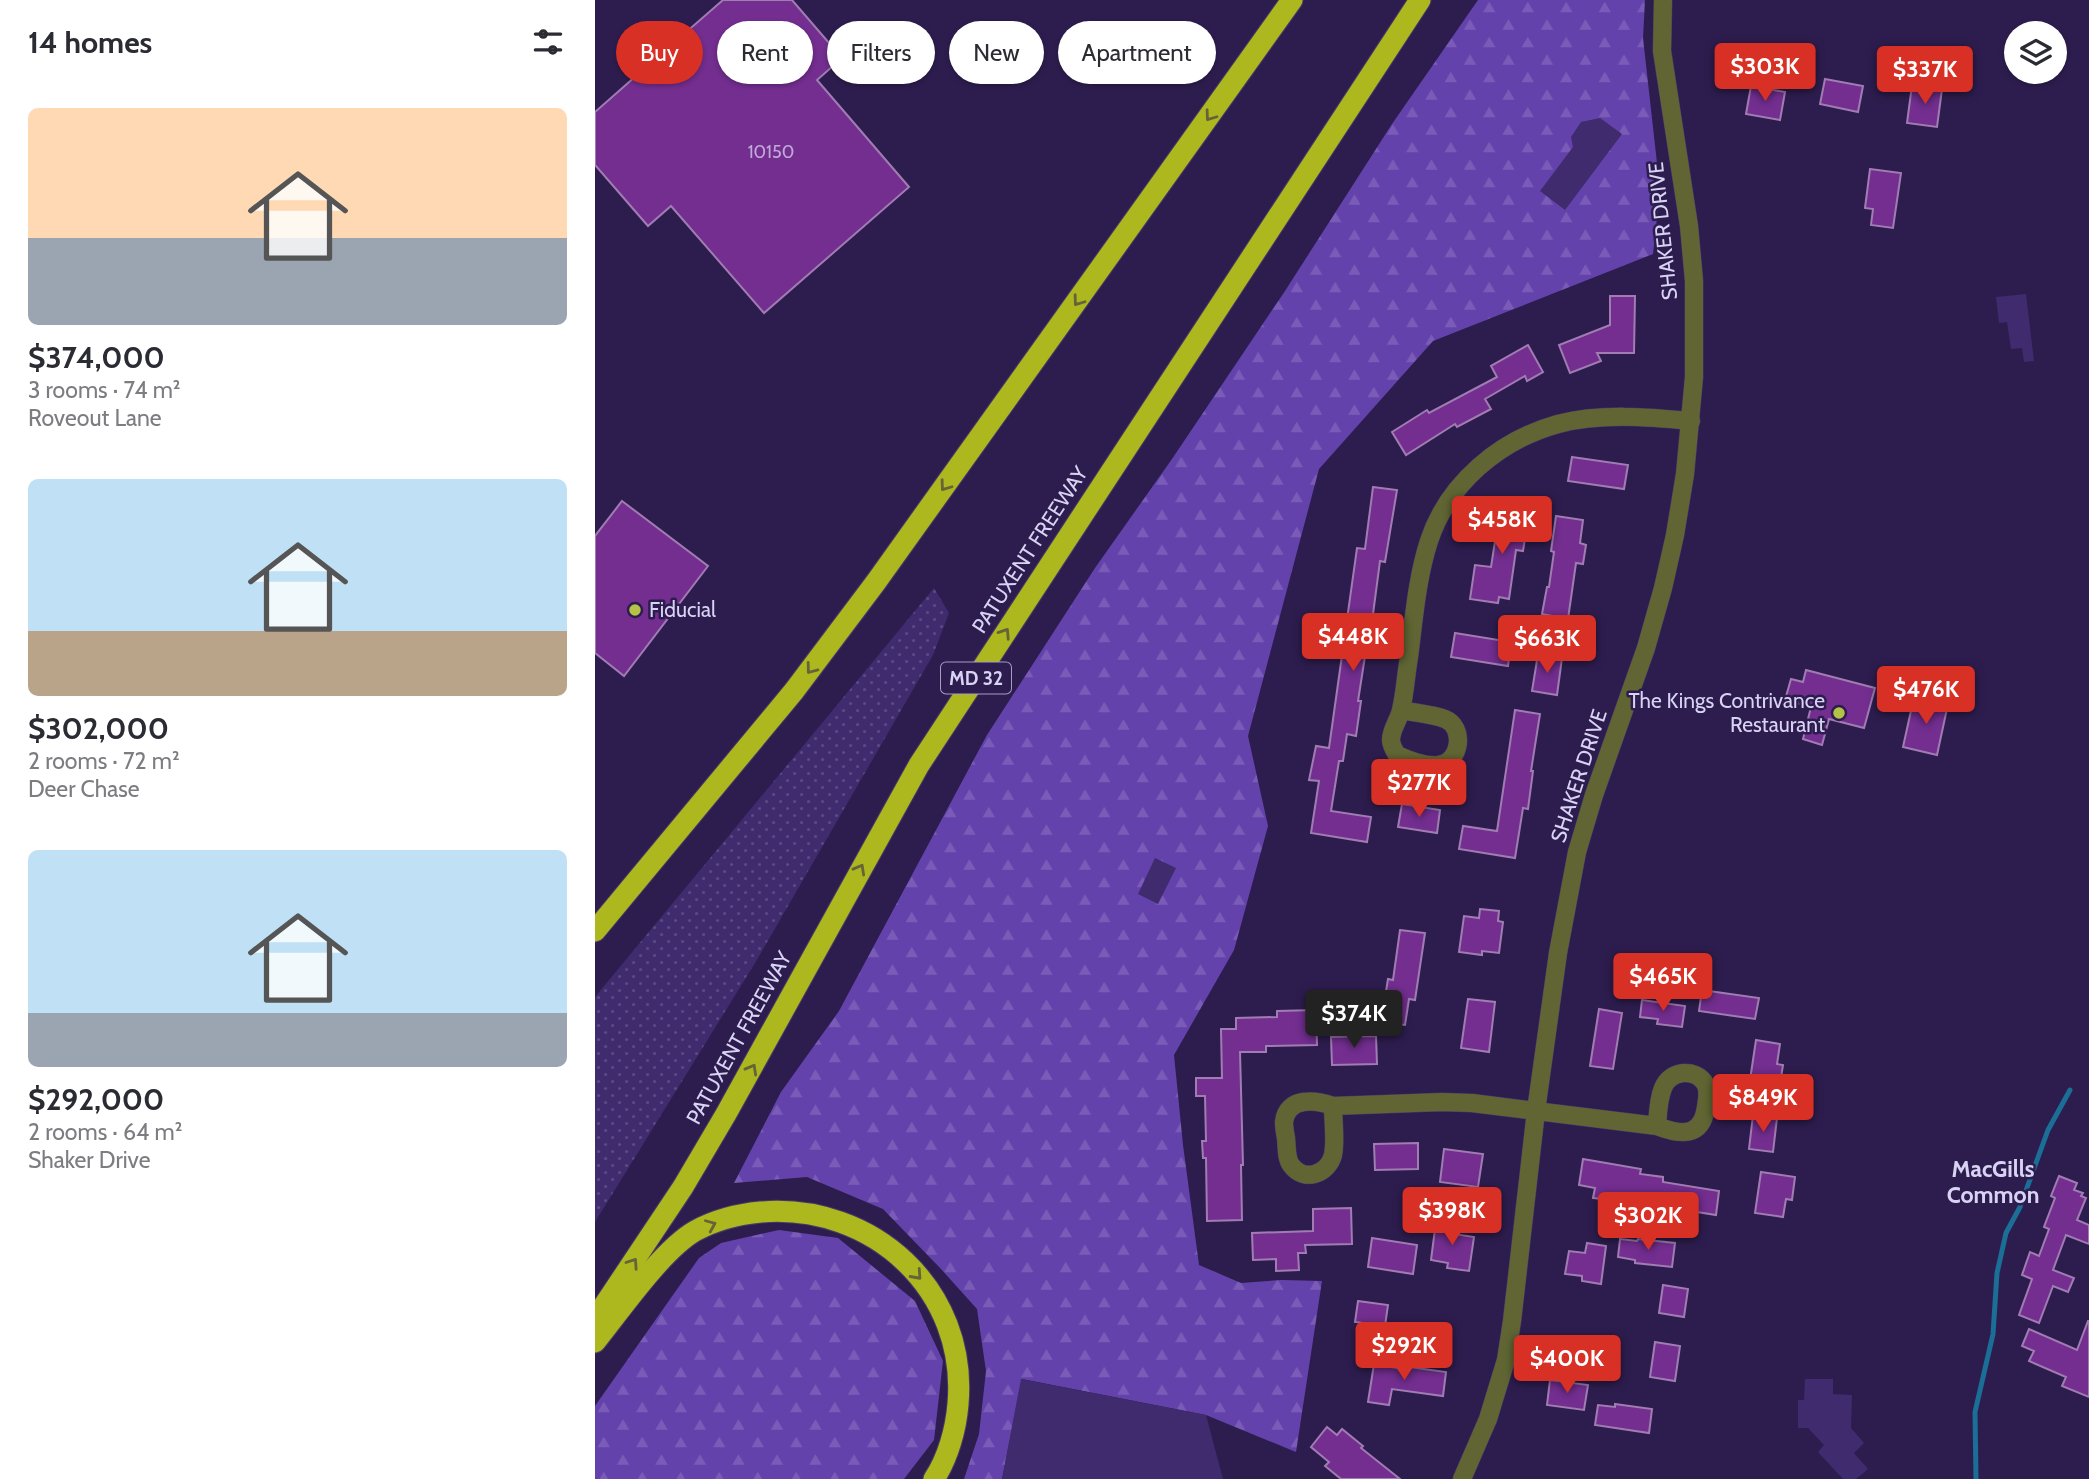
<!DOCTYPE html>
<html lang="en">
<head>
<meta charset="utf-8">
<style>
	body { margin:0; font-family:Cabin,sans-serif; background:#f7f7f7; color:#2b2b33; height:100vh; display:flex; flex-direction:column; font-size:26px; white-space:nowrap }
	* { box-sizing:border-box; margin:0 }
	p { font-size:23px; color:#7c7c81 }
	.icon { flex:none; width:38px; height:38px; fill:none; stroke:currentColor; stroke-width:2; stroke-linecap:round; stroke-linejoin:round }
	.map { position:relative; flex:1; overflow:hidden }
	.drawer { display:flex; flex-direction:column; background:#fff; width:595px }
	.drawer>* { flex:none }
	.guide { position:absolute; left:21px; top:21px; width:665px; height:63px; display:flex; gap:14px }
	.fabs { position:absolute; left:1409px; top:21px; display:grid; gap:14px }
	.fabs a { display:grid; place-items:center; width:63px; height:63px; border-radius:50%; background:#fff; box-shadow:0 2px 5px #0004; font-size:35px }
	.price { position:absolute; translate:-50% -60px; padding:0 16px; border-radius:7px; background:#d93025; color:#fff; font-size:23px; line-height:46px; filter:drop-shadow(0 2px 4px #0008) }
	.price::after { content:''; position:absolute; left:50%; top:42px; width:21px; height:16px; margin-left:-10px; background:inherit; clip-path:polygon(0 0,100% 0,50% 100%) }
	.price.current { background:#222; color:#fff }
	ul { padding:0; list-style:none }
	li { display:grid; align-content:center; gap:14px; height:371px; padding:0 28px }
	li span { display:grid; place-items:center; height:217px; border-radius:10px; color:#555 }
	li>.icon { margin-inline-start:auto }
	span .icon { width:126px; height:126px; fill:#fffc; stroke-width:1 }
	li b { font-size:30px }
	h2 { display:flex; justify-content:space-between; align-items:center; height:84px; padding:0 28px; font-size:30px }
	.chip { padding:0 24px; border-radius:32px; background:#fff; box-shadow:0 2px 5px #0004; font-size:24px; line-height:63px }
	.chip.current { background:#d93025; color:#fff }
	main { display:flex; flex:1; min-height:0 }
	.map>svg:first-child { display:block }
	.grass { fill:url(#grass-dots) }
	.forest { fill:url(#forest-firs) }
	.park { fill:#3f2b6d }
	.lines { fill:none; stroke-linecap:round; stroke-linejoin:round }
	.stream { stroke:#1b6e95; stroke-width:5 }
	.building { fill:#732e90; stroke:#a07cb2; stroke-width:2 }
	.minor-casing { stroke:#493a69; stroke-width:19 }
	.highway-casing { stroke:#493a69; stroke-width:23 }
	.minor { stroke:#606533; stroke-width:18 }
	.highway { stroke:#adb81e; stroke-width:21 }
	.oneway { stroke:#676339 }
	.poi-dot { fill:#b6c148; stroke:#2d1d4f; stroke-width:2.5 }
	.labels { text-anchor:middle; stroke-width:5; stroke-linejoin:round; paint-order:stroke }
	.number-label { font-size:18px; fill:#c0aada }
	.shield { fill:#2d1d4f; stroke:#a59cc2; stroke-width:2 }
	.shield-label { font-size:19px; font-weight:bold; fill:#d9d3f3 }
	.street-label { font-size:21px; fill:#d9d3f3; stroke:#2d1d4f }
	.poi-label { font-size:21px; fill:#d9d3f3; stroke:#2d1d4f; text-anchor:start }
	.neighbourhood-label { font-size:23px; font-weight:bold; fill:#d9d3f3; stroke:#2d1d4f }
</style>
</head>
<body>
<main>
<section class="drawer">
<h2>14 homes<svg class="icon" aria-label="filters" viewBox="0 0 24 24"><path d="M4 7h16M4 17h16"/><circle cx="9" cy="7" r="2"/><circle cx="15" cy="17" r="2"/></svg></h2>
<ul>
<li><span style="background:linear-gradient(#ffd9b3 60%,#9aa5b1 0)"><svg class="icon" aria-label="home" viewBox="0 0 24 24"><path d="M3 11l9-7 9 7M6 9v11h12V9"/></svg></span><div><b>$374,000</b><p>3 rooms · 74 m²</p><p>Roveout Lane</p></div></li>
<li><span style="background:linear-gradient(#bfe0f5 70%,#b9a48a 0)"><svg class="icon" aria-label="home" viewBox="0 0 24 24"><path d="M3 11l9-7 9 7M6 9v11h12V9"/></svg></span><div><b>$302,000</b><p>2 rooms · 72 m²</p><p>Deer Chase</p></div></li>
<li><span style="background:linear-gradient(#bfe0f5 75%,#9aa5b1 0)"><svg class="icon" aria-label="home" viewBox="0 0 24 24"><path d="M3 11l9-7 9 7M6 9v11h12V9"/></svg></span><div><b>$292,000</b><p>2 rooms · 64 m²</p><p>Shaker Drive</p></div></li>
</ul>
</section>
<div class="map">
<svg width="1494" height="1479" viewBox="0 0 1494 1479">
	<defs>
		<pattern id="grass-dots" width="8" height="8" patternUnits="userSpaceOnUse" patternTransform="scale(1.75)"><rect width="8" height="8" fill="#3f2b6d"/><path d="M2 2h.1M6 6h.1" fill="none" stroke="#5a4982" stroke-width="1.8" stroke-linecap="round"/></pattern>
		<pattern id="forest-firs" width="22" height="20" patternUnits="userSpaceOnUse" patternTransform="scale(1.75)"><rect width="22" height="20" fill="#6442ac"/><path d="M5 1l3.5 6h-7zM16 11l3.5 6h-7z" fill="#7a5cb8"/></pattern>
	</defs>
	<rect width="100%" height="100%" fill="#2d1d4f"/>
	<!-- grass -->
	<path class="grass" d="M 339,588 L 354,613 L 338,655 L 160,963 L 0,1222 L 0,997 Z"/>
	<!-- forest -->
	<g class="forest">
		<path d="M 883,0 L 1050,0 L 1048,38 L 1065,190 L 1058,254 L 838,341 L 724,469 L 653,736 L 673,826 L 639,950 L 579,1055 L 588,1145 L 604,1265 L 646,1283 L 686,1280 L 727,1281 L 701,1452 L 611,1415 L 427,1379 L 407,1479 L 369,1479 L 384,1434 L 391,1371 L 382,1309 L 346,1269 L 288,1209 L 212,1177 L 139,1183 L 186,1092 L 244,1011 L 392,735 L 500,568 L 577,459 L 690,291 L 797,124 Z"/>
		<path d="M 184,1230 L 243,1238 L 320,1301 L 348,1361 L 339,1440 L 309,1479 L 0,1479 L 0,1406 L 104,1258 L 126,1243 Z"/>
	</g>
	<!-- park -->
	<g class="park">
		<path d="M 1005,118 L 1027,134 L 970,210 L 945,191 L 978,147 L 976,137 L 986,122 Z"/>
		<path d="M 1431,294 L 1439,361 L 1429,362 L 1427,348 L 1416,349 L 1412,322 L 1404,323 L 1401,297 Z"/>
		<path d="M 560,858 L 581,868 L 563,904 L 543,894 Z"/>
		<path d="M 426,1379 L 611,1415 L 628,1479 L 407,1479 Z"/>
		<path d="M 1210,1379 L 1238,1379 L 1238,1394 L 1257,1395 L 1256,1428 L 1269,1443 L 1259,1453 L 1273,1469 L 1261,1479 L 1248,1479 L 1223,1452 L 1229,1445 L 1213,1428 L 1203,1428 L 1203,1400 L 1209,1400 Z"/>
	</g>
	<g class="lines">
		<!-- stream -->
		<path class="stream" d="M 1381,1479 L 1380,1412 L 1398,1334 L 1402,1273 L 1411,1233 L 1425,1207 L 1453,1130 L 1475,1090"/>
	</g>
	<!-- building -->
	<g class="building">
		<path d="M 128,0 L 197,0 L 247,58 L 222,80 L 314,187 L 169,313 L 76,206 L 53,226 L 0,165 L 0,112 L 58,61 L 73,79 L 97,58 L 82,40 Z"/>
		<path d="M 1230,79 L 1268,86 L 1263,112 L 1225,104 Z"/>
		<path d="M 1317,85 L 1347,89 L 1342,127 L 1312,123 Z"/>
		<path d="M 1156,86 L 1190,92 L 1185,120 L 1151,114 Z"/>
		<path d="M 1275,169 L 1306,173 L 1298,228 L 1276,225 L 1278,209 L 1270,208 Z"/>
		<path d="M 1015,296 L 1040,296 L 1039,353 L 1002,353 L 1006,361 L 975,373 L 964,345 L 1015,325 Z"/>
		<path d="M 933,345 L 948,372 L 932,381 L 930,376 L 890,399 L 896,409 L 862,427 L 860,424 L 811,455 L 797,432 L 832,410 L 834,413 L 902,377 L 896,366 Z"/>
		<path d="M 977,457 L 1033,465 L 1029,489 L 973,481 Z"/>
		<path d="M 778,487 L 802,490 L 790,562 L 785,561 L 775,637 L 773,637 L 763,701 L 766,701 L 761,736 L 752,734 L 748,761 L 744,761 L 736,811 L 776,817 L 772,842 L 716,833 L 724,781 L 714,780 L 721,746 L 734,748 L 762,548 L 770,549 Z"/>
		<path d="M 27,501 L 113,566 L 29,676 L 0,653 L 0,536 Z"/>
		<path d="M 906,503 L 935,508 L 928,551 L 921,550 L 914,599 L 904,597 L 903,603 L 875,599 L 880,565 L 896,567 Z"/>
		<path d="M 961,516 L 988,520 L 985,543 L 991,545 L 988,564 L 981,563 L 973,619 L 947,614 L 952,587 L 954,587 L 959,552 L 956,551 Z"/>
		<path d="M 860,633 L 916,642 L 913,666 L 856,657 Z"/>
		<path d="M 943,654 L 967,658 L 962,695 L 937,691 Z"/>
		<path d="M 1211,670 L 1280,688 L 1269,728 L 1234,719 L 1227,745 L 1208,739 L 1216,707 L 1190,700 L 1196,679 L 1208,682 Z"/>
		<path d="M 1319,697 L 1353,704 L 1342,755 L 1308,747 Z"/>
		<path d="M 920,710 L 945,714 L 936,771 L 938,771 L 933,809 L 928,808 L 920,858 L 864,849 L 868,826 L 902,831 Z"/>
		<path d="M 807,804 L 845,810 L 842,833 L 803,827 Z"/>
		<path d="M 885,909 L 904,911 L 903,921 L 908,922 L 904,953 L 887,951 L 887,955 L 864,952 L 869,916 L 884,918 Z"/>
		<path d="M 805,930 L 830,933 L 820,1000 L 814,999 L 810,1025 L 786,1022 L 793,979 L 798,980 Z"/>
		<path d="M 1107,990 L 1164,998 L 1160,1019 L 1104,1011 Z"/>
		<path d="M 873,999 L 900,1002 L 894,1052 L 866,1048 Z"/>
		<path d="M 1047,1000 L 1090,1006 L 1087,1027 L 1062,1024 L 1063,1019 L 1045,1017 Z"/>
		<path d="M 1004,1009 L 1027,1013 L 1018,1069 L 995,1066 Z"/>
		<path d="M 721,1010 L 722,1045 L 671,1046 L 671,1052 L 645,1052 L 648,1165 L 646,1165 L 647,1220 L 612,1221 L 611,1158 L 608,1158 L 607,1141 L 611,1141 L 610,1096 L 601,1096 L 601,1078 L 627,1078 L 626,1029 L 641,1029 L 641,1018 L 682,1017 L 682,1011 Z"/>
		<path d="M 781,1036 L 782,1064 L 737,1065 L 736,1037 Z"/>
		<path d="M 1161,1040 L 1185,1044 L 1182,1064 L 1188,1065 L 1185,1084 L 1155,1080 Z"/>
		<path d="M 1158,1115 L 1182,1118 L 1178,1152 L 1154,1149 Z"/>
		<path d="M 823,1143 L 823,1169 L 780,1170 L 779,1144 Z"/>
		<path d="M 849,1149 L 888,1154 L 883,1187 L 845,1182 Z"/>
		<path d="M 988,1159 L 1046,1169 L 1045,1174 L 1068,1177 L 1068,1182 L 1124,1191 L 1121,1215 L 1083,1209 L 1084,1205 L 1041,1198 L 1041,1204 L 998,1198 L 1000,1188 L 984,1185 Z"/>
		<path d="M 1166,1172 L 1200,1177 L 1197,1200 L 1191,1199 L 1188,1217 L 1160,1213 Z"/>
		<path d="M 1464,1176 L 1482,1183 L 1479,1190 L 1488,1193 L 1486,1196 L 1491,1198 L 1482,1220 L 1494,1225 L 1494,1244 L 1471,1235 L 1458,1270 L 1479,1278 L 1473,1292 L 1458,1286 L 1444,1323 L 1424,1315 L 1437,1279 L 1427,1275 L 1435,1252 L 1444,1256 L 1454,1229 L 1449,1227 L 1460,1198 L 1456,1196 Z"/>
		<path d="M 756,1208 L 757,1244 L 710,1245 L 711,1253 L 703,1253 L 704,1270 L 681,1271 L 681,1259 L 658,1260 L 657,1233 L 718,1231 L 718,1209 Z"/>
		<path d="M 847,1219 L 861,1222 L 859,1234 L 879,1237 L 874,1271 L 852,1268 L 853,1263 L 836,1260 L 840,1229 L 845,1230 Z"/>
		<path d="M 777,1238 L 822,1245 L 818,1274 L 773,1267 Z"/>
		<path d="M 1025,1239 L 1042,1241 L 1043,1239 L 1080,1243 L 1077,1267 L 1040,1263 L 1040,1260 L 1023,1257 Z"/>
		<path d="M 992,1243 L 1011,1246 L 1006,1284 L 987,1281 L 987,1276 L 970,1274 L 974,1251 L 990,1253 Z"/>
		<path d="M 1068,1285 L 1093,1289 L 1089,1317 L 1064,1313 Z"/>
		<path d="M 763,1301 L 793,1305 L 790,1326 L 760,1322 Z"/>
		<path d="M 1493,1321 L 1494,1321 L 1494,1397 L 1467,1386 L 1471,1377 L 1434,1361 L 1439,1351 L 1427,1346 L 1434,1329 L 1482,1350 Z"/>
		<path d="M 1060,1342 L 1085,1346 L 1080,1381 L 1055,1377 Z"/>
		<path d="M 779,1364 L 814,1370 L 814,1367 L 851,1372 L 848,1396 L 797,1389 L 794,1405 L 773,1402 Z"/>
		<path d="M 955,1380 L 993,1385 L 989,1410 L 952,1405 Z"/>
		<path d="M 1020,1404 L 1057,1409 L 1054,1433 L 1000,1425 L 1003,1405 L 1020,1407 Z"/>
		<path d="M 732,1427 L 742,1435 L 747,1429 L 768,1446 L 766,1448 L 805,1479 L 746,1479 L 730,1466 L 734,1462 L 716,1447 Z"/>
	</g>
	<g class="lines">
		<defs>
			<g id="minor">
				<path d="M 806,710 C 820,713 837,714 850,719 C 870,727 866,762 844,765 C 831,767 813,760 802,755 C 799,750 796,745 796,740 C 796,729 804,720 806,710 C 810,693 811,674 814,657 C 819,618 822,578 834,541 C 853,483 905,440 963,424 C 1005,413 1054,417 1096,421"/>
				<path d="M 738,1106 C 721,1100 692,1096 689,1122 C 689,1127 690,1133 691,1138 C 692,1147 691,1158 696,1165 C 709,1183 733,1174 738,1155 C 741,1140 738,1121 738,1106 L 847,1102 L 877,1103 L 1062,1126 C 1085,1135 1107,1138 1111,1107 C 1112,1099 1114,1093 1111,1085 C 1101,1067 1075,1070 1068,1088 C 1063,1100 1063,1114 1062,1126"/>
				<path d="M 867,1479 L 893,1419 L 911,1360 L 917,1321 L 941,1111 L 963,953 L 982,852 L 999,795 L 1051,648 L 1068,588 L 1080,535 L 1090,474 L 1099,377 L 1099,281 L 1094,226 L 1067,51 L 1068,0"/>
			</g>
			<g id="highway">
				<path d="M 0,931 L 199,691 L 281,582 L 697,0"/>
				<path d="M 0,1319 L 88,1187 L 131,1114 L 324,765 L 825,0"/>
				<path d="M 0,1342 C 25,1311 67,1250 100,1231 C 120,1220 144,1214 166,1212 C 278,1203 373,1290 363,1404 C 361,1429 353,1458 339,1479"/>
			</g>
		</defs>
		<!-- minor casing -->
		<use href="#minor" class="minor-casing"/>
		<!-- highway casing -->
		<use href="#highway" class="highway-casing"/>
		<!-- minor -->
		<use href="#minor" class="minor"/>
		<!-- highway -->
		<use href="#highway" class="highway"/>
	</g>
	<!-- one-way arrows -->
	<defs><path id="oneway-chevron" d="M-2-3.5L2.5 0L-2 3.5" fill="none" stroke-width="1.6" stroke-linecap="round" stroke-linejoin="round" transform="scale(1.75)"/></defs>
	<g class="oneway">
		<use href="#oneway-chevron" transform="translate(615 116) rotate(126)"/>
		<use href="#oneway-chevron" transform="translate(483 301) rotate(126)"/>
		<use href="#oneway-chevron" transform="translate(350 486) rotate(126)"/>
		<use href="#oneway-chevron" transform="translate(410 633) rotate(-57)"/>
		<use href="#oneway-chevron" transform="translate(216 669) rotate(127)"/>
		<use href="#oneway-chevron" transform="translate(265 869) rotate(-61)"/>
		<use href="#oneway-chevron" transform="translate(157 1069) rotate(-61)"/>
		<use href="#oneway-chevron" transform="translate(116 1225) rotate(-23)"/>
		<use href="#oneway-chevron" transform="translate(38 1263) rotate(-56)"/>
		<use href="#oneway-chevron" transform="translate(322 1275) rotate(48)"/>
	</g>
	<!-- markers -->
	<g class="poi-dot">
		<circle cx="40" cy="610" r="7"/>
		<circle cx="1244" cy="713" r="7"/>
	</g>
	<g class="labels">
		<!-- number labels -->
		<g class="number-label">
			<text x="176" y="158">10150</text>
		</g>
		<!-- shield labels -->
		<rect class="shield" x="346" y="662.5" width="70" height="31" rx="5"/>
		<g class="shield-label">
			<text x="381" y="685">MD 32</text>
		</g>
		<!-- street labels -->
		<g class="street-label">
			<text transform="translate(1068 231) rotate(-96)" y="7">SHAKER DRIVE</text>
			<text transform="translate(435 550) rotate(-57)" y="7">PATUXENT FREEWAY</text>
			<text transform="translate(984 776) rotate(-72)" y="7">SHAKER DRIVE</text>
			<text transform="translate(144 1038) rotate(-61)" y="7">PATUXENT FREEWAY</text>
		</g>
		<!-- poi labels -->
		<g class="poi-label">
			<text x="54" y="617">Fiducial</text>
			<text x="1230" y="708" text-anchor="end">The Kings Contrivance<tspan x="1230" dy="24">Restaurant</tspan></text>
		</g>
		<!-- neighbourhood labels -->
		<g class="neighbourhood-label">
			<text x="1398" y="1177">MacGills<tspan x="1398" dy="26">Common</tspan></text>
		</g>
	</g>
</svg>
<div class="fabs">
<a><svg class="icon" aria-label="layers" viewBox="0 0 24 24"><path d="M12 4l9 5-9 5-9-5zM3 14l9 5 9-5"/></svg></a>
</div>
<b class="price" style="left:1170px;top:103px">$303K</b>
<b class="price" style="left:1330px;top:106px">$337K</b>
<b class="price" style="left:907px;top:556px">$458K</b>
<b class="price" style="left:758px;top:673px">$448K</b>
<b class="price" style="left:952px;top:675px">$663K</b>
<b class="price" style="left:1331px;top:726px">$476K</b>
<b class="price" style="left:824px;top:819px">$277K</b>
<b class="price" style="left:1068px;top:1013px">$465K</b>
<b class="price current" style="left:759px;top:1050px">$374K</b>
<b class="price" style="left:1168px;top:1134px">$849K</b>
<b class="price" style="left:857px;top:1247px">$398K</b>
<b class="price" style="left:1053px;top:1252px">$302K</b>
<b class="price" style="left:809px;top:1382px">$292K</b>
<b class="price" style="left:972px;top:1395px">$400K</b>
<div class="guide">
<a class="chip current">Buy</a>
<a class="chip">Rent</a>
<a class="chip">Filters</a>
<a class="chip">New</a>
<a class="chip">Apartment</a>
</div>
</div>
</main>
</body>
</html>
